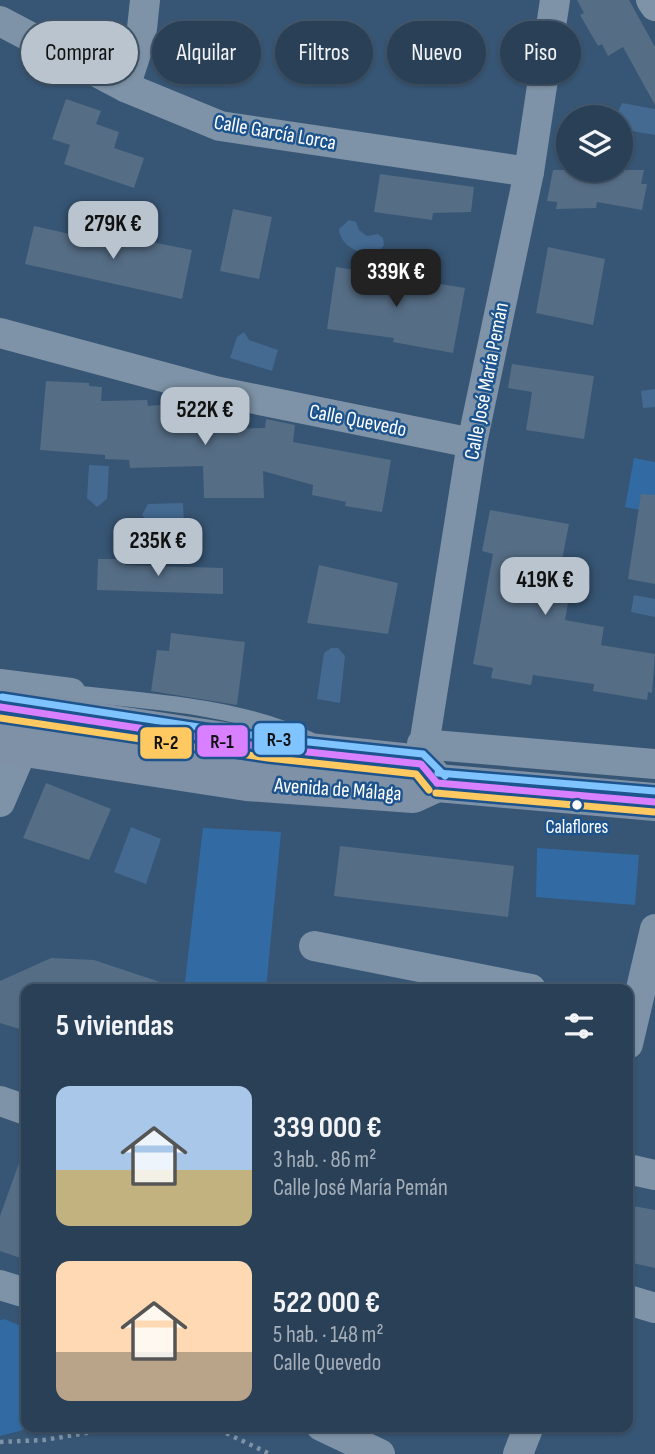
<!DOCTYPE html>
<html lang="es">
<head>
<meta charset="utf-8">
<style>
	body { margin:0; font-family:"Sofia Sans Condensed",sans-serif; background:#31475d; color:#f1f3f6; height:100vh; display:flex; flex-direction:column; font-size:26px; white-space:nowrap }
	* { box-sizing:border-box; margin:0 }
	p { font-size:23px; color:#a5afba }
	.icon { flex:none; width:38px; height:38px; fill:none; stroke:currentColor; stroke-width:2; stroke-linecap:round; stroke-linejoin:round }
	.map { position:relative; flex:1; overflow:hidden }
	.side { position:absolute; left:21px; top:984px; width:612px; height:448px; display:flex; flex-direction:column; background:#294057; border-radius:14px; box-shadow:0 2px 5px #0004,0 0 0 2px #45596d }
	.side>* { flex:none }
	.banner { position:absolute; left:21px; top:21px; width:614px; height:63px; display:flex; gap:14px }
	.controls { position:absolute; left:556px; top:105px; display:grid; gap:14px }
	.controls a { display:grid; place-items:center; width:77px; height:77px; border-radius:50%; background:#294057; box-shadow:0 2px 5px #0004,0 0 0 2px #45596d; font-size:35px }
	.price { position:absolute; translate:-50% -60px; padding:0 16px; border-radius:14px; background:#b9c4ce; color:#111; font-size:23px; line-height:46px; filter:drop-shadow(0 2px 4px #0008) }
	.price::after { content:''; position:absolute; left:50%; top:42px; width:21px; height:16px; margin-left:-10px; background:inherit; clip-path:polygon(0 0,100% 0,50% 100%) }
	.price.on { background:#222; color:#fff }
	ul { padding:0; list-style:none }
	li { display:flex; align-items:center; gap:21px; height:175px; padding:0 35px }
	li span { display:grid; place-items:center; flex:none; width:196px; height:140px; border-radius:14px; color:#555 }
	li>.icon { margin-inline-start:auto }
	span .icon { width:84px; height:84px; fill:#fffc; stroke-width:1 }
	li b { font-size:30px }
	h2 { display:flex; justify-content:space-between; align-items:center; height:84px; padding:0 35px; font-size:30px }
	.pill { padding:0 24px; border-radius:32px; background:#294057; box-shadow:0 2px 5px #0004,0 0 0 2px #45596d; font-size:24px; line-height:63px }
	.pill.on { background:#b9c4ce; color:#111 }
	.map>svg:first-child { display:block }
	.green { fill:#326ba3 }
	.water { fill:#446a92 }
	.building { fill:#556d85 }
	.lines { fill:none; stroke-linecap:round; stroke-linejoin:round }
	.path { stroke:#7e93a7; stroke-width:4.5; stroke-dasharray:3.5 5; stroke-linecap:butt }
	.lane { stroke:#7e93a7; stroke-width:16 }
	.street { stroke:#7e93a7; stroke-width:30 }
	.primary { stroke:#7e91a7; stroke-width:38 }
	.bus-1-casing { stroke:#1e548d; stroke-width:12 }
	.bus-2-casing { stroke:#1e548d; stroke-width:12 }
	.bus-3-casing { stroke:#1e548d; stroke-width:12 }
	.bus-1 { stroke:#d880ff; stroke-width:7 }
	.bus-2 { stroke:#fdc960; stroke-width:7 }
	.bus-3 { stroke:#80c4ff; stroke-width:7 }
	.bus-dot { fill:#fff; stroke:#1e548d; stroke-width:2.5 }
	.labels { text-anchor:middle; stroke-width:5; stroke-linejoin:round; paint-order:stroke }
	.bus-label { font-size:19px; fill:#fff; stroke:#1e548d }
	.street-label { font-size:21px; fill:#fff; stroke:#1e548d }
	.line-badge { stroke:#1e548d; stroke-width:2.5 }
	.pale-badge-label { font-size:19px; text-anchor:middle; font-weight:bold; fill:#111 }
</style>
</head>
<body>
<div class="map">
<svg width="655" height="1454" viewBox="0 0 655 1454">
	<rect width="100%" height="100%" fill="#375574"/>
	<!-- green -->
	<g class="green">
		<path d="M 634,458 L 655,462 L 655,513 L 625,507 Z"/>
		<path d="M 203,828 L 281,832 L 266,989 L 231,989 L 185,982 Z"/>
		<path d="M 537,848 L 639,855 L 635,905 L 536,897 Z"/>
		<path d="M 4,1319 L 26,1328 L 26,1424 L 23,1430 L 0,1436 L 0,1320 Z"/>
	</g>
	<!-- water -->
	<g class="water">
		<path d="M 622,103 L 655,109 L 655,135 L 621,129 L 621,117 L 616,116 Z"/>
		<path d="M 349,220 L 356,222 L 359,230 L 367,236 L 378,234 L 383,238 L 384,245 L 379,252 L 369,256 C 355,250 341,246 339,229 Z"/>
		<path d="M 244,332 L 249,340 L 278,350 L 272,371 L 230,358 L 237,337 Z"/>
		<path d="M 655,389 L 655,407 L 643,408 L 641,391 Z"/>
		<path d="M 89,465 L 109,466 L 107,499 L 97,507 L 87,498 Z"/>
		<path d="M 183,503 L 184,523 L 149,524 L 142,515 L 148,504 Z"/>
		<path d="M 634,595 L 655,599 L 655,617 L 631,612 Z"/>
		<path d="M 331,648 L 338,648 L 345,656 L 340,703 L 317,699 L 324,653 Z"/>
		<path d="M 131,827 L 161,839 L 146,884 L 114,872 Z"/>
	</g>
	<!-- building -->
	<g class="building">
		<path d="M 577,0 L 629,0 L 655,47 L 655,105 L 623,47 L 608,56 L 602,44 L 598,46 L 580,15 L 584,13 Z"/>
		<path d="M 66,99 L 101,111 L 96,124 L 119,132 L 114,148 L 144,158 L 134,188 L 64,164 L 70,145 L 52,139 Z"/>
		<path d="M 553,170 L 644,170 L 641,184 L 647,184 L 642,210 L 597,202 L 596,208 L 556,209 L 557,202 L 547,201 Z"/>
		<path d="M 380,174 L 474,187 L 471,212 L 433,213 L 432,220 L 374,212 Z"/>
		<path d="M 233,209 L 272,217 L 259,279 L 220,271 Z"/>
		<path d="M 34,226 L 124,246 L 126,237 L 192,250 L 182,299 L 25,264 Z"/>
		<path d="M 548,247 L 605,259 L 593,325 L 536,313 Z"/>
		<path d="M 336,267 L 465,288 L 453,353 L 393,342 L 394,338 L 327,329 Z"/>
		<path d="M 512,364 L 594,376 L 584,439 L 526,430 L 532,392 L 508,388 Z"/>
		<path d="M 46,381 L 89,383 L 89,386 L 102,387 L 101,401 L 147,400 L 148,406 L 190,402 L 205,406 L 205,430 L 265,428 L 266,419 L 295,425 L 293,442 L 391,460 L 382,512 L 345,506 L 346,502 L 312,495 L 313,485 L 263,471 L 264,498 L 204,498 L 203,466 L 130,468 L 129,460 L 105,459 L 105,455 L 40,450 Z"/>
		<path d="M 641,494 L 655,495 L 655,584 L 628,579 Z"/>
		<path d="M 490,510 L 569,524 L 555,596 L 569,598 L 565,620 L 604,627 L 601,645 L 655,654 L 652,693 L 648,692 L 647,700 L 593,691 L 594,684 L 533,675 L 531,685 L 491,678 L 493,668 L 473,664 L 493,554 L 482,551 Z"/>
		<path d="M 98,559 L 125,559 L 125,565 L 223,568 L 223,594 L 97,590 Z"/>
		<path d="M 319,565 L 398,583 L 388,634 L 307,623 Z"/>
		<path d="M 171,633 L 245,642 L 237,705 L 151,691 L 157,650 L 169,651 Z"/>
		<path d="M 46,783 L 111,809 L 89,860 L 23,838 Z"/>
		<path d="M 340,846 L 514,866 L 508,917 L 334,896 Z"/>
		<path d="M 51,958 L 94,960 L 166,984 L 165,989 L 26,989 L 26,1031 L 0,1023 L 0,981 Z"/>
		<path d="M 23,1152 L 26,1153 L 26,1260 L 0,1251 L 0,1216 Z"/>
		<path d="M 628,1205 L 655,1210 L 655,1268 L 628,1262 Z"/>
	</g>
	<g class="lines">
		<!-- path -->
		<g class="path">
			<path d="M 211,1426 L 270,1454"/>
			<path d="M 0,1442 L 44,1440 L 129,1426"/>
		</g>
		<!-- lane -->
		<path class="lane" d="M 71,693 C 148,701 239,706 310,740"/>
		<!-- street -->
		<g class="street">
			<path d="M 651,0 L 655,6"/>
			<path d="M 0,21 L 125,87 L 220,126 L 529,172"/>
			<path d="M 125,87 L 141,38 L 145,0"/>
			<path d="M 0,333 L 215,391 L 472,443"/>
			<path d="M 0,684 L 71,693"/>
			<path d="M 422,744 L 655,764"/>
			<path d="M 421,764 L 472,443 L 529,172 L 555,0"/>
			<path d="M 0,802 L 24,746"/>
			<path d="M 314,946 L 531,989"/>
			<path d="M 628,1044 L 655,929"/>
			<path d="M 0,1101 L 26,1110"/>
			<path d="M 628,1169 L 655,1175"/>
			<path d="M 0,1285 L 26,1293"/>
			<path d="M 628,1300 L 655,1308"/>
			<path d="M 321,1426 L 380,1454"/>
			<path d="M 518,1454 L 529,1426"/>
		</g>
		<!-- primary -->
		<g class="primary">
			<path d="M 0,707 L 270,748 L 421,764 L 437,783"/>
			<path d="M 0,744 L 247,782 L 413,794 L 437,783"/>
			<path d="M 437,783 L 655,802"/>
		</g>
		<defs>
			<g id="bus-1">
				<path d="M 0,707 L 270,748 L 421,764 L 437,783"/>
				<path d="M 437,783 L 655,802"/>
			</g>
			<g id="bus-2">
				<path d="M 0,718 L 268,758 L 416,774 L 429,790"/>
				<path d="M 436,793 L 654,812"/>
			</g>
			<g id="bus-3">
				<path d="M 2,697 L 271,738 L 423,754 L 445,776"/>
				<path d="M 438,773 L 655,791"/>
			</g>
		</defs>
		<!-- bus-1 casing -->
		<use href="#bus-1" class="bus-1-casing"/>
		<!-- bus-2 casing -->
		<use href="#bus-2" class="bus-2-casing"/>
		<!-- bus-3 casing -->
		<use href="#bus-3" class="bus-3-casing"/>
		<!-- bus-1 -->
		<use href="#bus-1" class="bus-1"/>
		<!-- bus-2 -->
		<use href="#bus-2" class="bus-2"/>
		<!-- bus-3 -->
		<use href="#bus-3" class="bus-3"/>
	</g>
	<!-- markers -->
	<circle class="bus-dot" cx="577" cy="805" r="6"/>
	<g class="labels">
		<!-- bus labels -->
		<g class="bus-label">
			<text x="577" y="833">Calaflores</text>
		</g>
		<!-- street labels -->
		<g class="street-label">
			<text transform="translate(275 132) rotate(10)" y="7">Calle García Lorca</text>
			<text transform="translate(486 381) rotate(-79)" y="7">Calle José María Pemán</text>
			<text transform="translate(358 420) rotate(11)" y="7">Calle Quevedo</text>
			<text transform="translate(338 789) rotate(4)" y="7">Avenida de Málaga</text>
		</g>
	</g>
	<g class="line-badge">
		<rect x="253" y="722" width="53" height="34" rx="7" fill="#80c4ff"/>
		<rect x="196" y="724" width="53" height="34" rx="7" fill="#d880ff"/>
		<rect x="139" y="726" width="54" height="34" rx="7" fill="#fdc960"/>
	</g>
	<g class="pale-badge-label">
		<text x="279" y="746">R-3</text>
		<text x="222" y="748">R-1</text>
		<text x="166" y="749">R-2</text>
	</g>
</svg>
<div class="controls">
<a><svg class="icon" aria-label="layers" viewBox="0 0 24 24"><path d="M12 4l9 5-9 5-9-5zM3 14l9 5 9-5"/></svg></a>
</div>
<b class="price" style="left:113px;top:261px">279K €</b>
<b class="price on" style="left:396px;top:309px">339K €</b>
<b class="price" style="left:205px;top:447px">522K €</b>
<b class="price" style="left:158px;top:578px">235K €</b>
<b class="price" style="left:545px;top:617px">419K €</b>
<div class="banner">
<a class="pill on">Comprar</a>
<a class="pill">Alquilar</a>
<a class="pill">Filtros</a>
<a class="pill">Nuevo</a>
<a class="pill">Piso</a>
</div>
<section class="side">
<h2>5 viviendas<svg class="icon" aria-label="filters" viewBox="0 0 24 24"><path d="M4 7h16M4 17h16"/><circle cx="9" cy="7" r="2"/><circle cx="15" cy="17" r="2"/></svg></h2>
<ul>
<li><span style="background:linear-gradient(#a9c7e8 60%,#c2b280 0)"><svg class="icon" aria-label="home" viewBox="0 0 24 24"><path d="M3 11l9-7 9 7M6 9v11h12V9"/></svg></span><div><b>339 000 €</b><p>3 hab. · 86 m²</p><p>Calle José María Pemán</p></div></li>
<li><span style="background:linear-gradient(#ffd9b3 65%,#b9a48a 0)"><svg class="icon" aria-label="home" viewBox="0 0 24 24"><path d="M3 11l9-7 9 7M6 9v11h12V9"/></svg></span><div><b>522 000 €</b><p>5 hab. · 148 m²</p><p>Calle Quevedo</p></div></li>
</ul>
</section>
</div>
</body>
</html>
